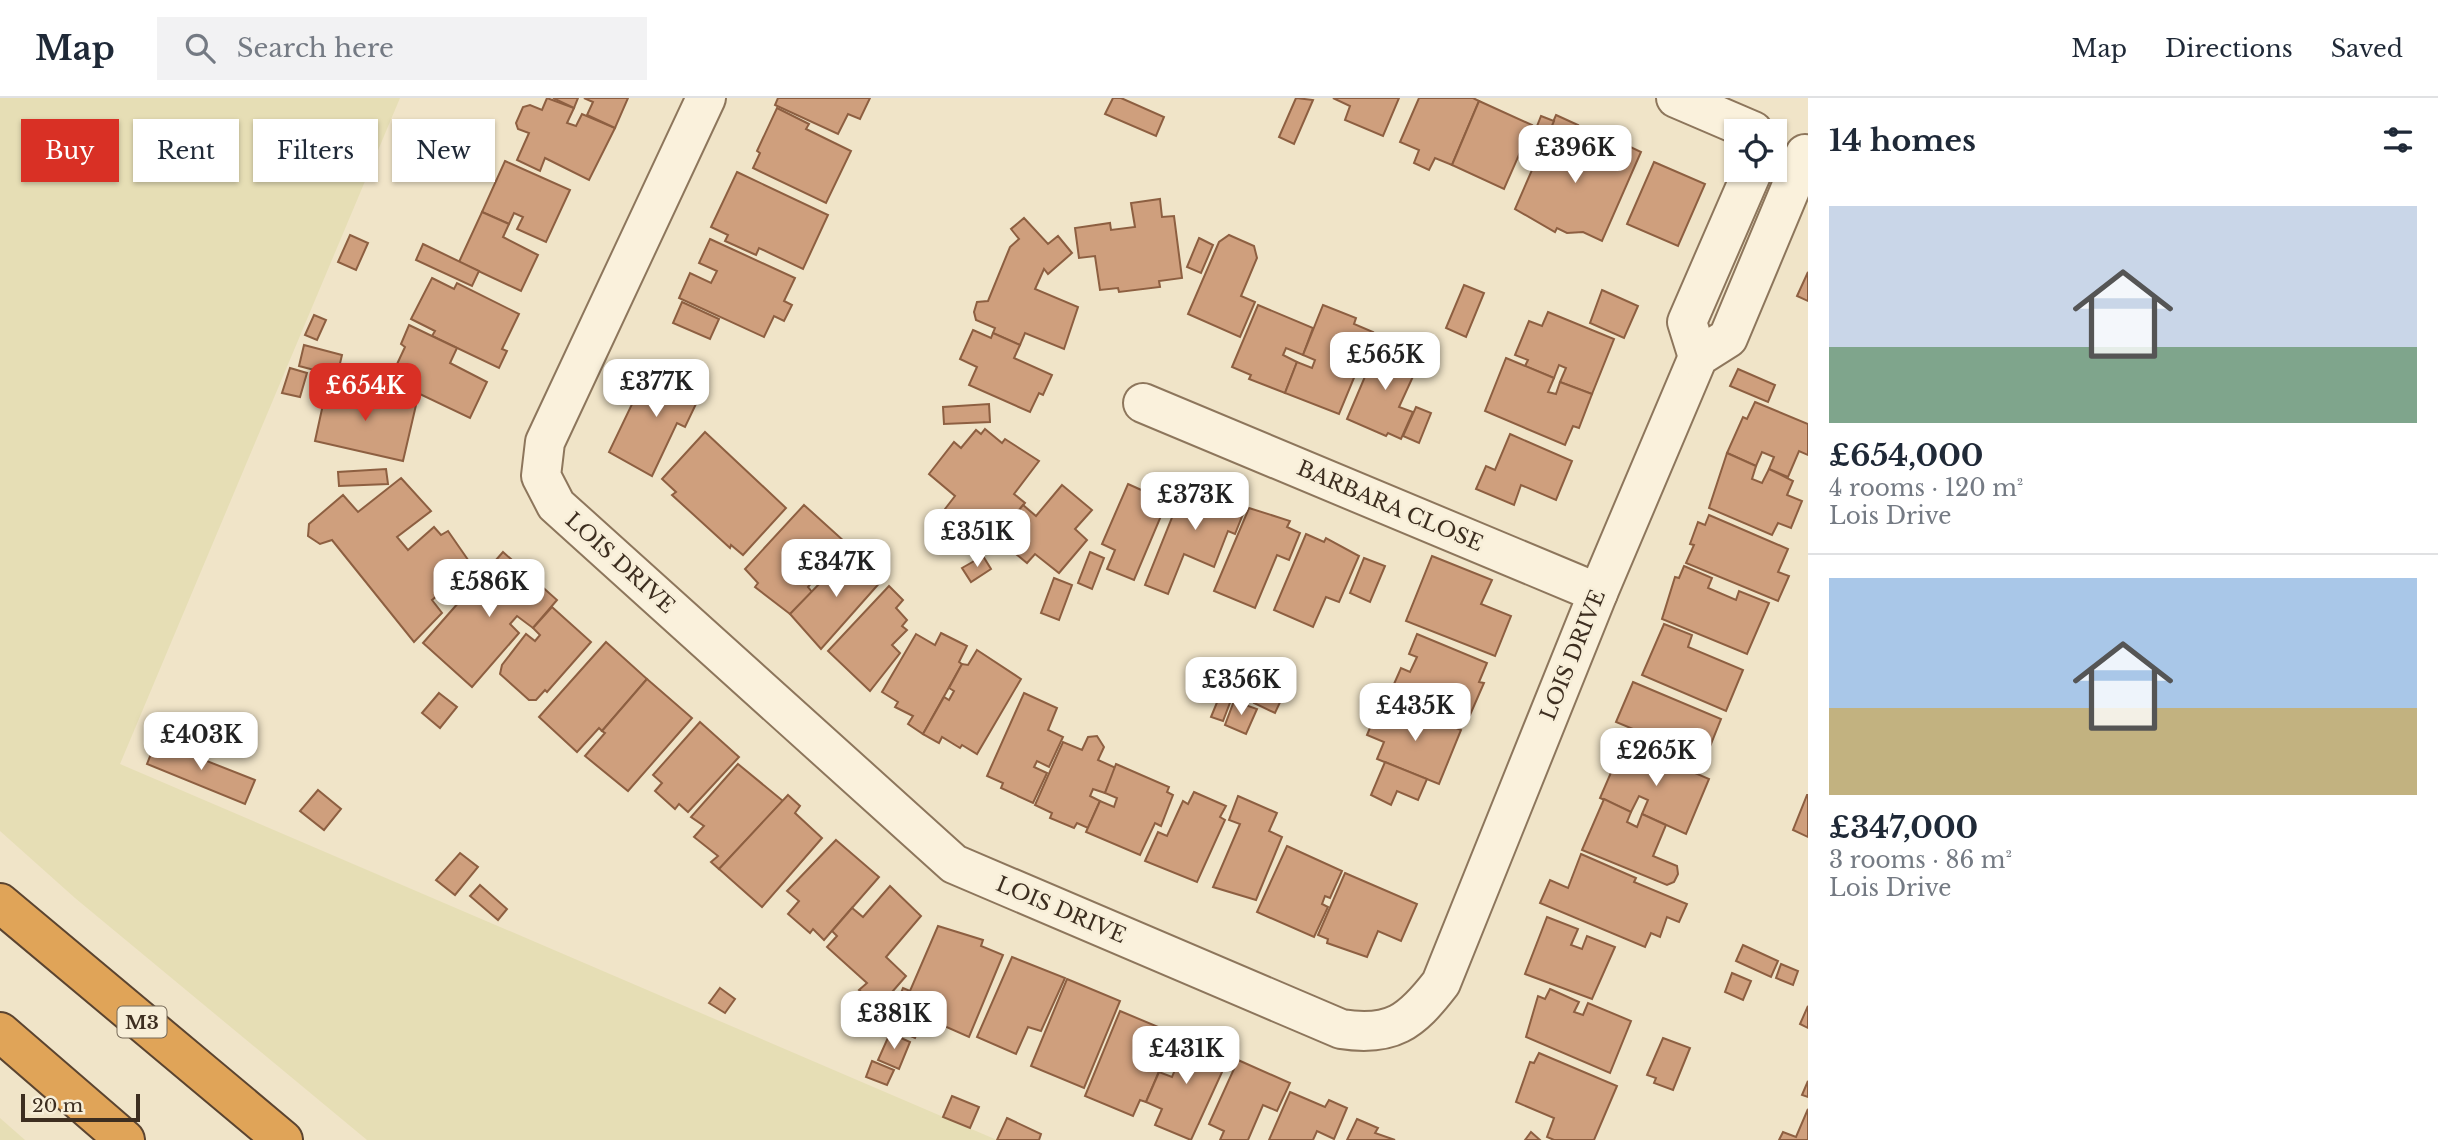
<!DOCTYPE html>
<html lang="en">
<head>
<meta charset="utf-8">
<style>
	body { margin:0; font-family:"Libre Baskerville",serif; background:#f2f2f3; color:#1f2937; height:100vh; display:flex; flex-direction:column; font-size:26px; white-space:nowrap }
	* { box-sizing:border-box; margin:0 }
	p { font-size:23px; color:#747a83 }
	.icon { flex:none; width:38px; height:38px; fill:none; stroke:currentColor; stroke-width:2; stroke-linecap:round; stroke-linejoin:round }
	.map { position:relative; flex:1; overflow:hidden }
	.panel { display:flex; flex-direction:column; background:#fff; width:630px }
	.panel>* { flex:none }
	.guide { position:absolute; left:21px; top:21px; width:665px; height:63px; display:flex; gap:14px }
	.controls { position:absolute; left:1724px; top:21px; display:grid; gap:14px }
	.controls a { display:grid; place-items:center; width:63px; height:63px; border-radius:0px; background:#fff; box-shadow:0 2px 5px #0004; font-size:35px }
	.scale { position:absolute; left:21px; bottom:18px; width:119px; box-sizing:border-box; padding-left:7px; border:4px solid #3d2e20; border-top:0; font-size:19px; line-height:24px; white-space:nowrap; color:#3d2e20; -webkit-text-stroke:5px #f7eed8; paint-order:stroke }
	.price { position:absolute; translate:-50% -60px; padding:0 16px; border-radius:14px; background:#fff; color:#222; font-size:23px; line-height:46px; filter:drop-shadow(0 2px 4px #0008) }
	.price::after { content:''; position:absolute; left:50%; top:42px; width:21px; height:16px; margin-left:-10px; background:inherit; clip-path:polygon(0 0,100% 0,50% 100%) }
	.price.selected { background:#d93025; color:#fff }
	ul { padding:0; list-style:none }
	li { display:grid; align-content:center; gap:14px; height:371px; padding:0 21px }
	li+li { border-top:2px solid #e0e1e3 }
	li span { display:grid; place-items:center; height:217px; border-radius:0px; color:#555 }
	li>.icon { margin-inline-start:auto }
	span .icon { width:126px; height:126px; fill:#fffc; stroke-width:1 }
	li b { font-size:30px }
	h2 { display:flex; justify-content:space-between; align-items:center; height:84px; padding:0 21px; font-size:30px }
	.chip { padding:0 24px; border-radius:0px; background:#fff; box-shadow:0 2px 5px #0004; font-size:24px; line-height:63px }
	.chip.selected { background:#d93025; color:#fff }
	header { display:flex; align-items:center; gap:42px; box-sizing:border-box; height:98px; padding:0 35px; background:#fff; border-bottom:2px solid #e0e1e3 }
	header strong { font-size:33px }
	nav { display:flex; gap:38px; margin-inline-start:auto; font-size:24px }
	.search { width:490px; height:63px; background:#f2f2f3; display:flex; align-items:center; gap:18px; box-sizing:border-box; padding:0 24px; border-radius:0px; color:#747a83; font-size:26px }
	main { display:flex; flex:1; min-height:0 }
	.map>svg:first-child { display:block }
	.farmland { fill:#e6deb5 }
	.building { fill:#cf9f7d; stroke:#8d5f41; stroke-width:2 }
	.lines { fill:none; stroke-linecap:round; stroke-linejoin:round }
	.minor-casing { stroke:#8d765c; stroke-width:42 }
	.highway-casing { stroke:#5b4430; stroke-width:42 }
	.minor { stroke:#faf1dc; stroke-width:38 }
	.highway { stroke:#e0a458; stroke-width:38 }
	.labels { text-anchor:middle; stroke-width:5; stroke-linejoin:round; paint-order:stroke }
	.shield { fill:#f7eed8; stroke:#756857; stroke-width:2 }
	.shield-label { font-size:19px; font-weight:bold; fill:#3d2e20 }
	.street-label { font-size:21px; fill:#3d2e20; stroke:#f7eed8 }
</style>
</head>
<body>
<header>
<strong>Map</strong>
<div class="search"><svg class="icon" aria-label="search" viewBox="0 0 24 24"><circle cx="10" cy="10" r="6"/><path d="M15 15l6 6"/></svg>Search here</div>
<nav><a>Map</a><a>Directions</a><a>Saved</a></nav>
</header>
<main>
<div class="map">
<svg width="1808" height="1042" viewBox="0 0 1808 1042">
	<rect width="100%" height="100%" fill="#f0e4c8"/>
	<!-- farmland -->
	<g class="farmland">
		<path d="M 0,0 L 400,0 L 120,666 L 997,1042 L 367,1042 L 75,800 L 0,733 Z"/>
		<path d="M 0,1020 L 25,1042 L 0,1042 Z"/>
	</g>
	<!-- building -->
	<g class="building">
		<path d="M 547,0 L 574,10 L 567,25 L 576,28 L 582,16 L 615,30 L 589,82 L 545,60 L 540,73 L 517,62 L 529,35 L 518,31 L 516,25 L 523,9 L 530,7 L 542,12 Z"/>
		<path d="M 553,0 L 578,0 L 574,10 Z"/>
		<path d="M 584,0 L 628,0 L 615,30 L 587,17 L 593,4 Z"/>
		<path d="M 778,0 L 870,0 L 860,21 L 848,16 L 838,36 L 775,7 Z"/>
		<path d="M 1113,0 L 1121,0 L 1164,19 L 1156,38 L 1105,16 Z"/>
		<path d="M 1296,0 L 1313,2 L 1294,46 L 1279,39 Z"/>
		<path d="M 1333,0 L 1399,0 L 1383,38 L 1345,22 L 1350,8 Z"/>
		<path d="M 1419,0 L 1473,0 L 1479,3 L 1452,67 L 1435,60 L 1429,72 L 1414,65 L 1419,52 L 1400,44 Z"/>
		<path d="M 1479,3 L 1532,27 L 1504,91 L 1452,67 Z"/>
		<path d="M 777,10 L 809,26 L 806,31 L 851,53 L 826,105 L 753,70 L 760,55 L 757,53 Z"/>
		<path d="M 1556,17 L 1578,27 L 1568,49 L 1607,67 L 1618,43 L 1641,54 L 1602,143 L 1583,134 L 1567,135 L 1557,130 L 1555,134 L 1515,111 Z"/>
		<path d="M 1541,18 L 1554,23 L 1542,51 L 1530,46 Z"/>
		<path d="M 505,63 L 570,92 L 546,144 L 517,131 L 523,119 L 514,115 L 509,126 L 482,114 Z"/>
		<path d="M 1654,64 L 1705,86 L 1678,148 L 1627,126 Z"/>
		<path d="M 737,74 L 828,117 L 803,171 L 759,150 L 756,157 L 725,143 L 728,137 L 711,129 Z"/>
		<path d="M 1160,101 L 1162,119 L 1174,118 L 1182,180 L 1159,183 L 1160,189 L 1119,194 L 1118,190 L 1100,192 L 1095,158 L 1079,160 L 1075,130 L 1110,125 L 1111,132 L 1135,129 L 1131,105 Z"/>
		<path d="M 482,114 L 509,126 L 503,139 L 538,157 L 521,193 L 459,164 Z"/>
		<path d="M 1024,120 L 1048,146 L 1058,138 L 1072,155 L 1048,176 L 1044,171 L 1035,191 L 1078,209 L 1064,251 L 1025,235 L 1020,247 L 993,235 L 995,230 L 976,222 L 974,214 L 977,204 L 988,203 L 1010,149 L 1019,141 L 1011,131 Z"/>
		<path d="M 350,137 L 368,145 L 356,172 L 338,164 Z"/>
		<path d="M 1229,137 L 1254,148 L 1257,160 L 1241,198 L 1255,204 L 1240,239 L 1188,216 L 1219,144 Z"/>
		<path d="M 1199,140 L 1213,147 L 1201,175 L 1187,169 Z"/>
		<path d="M 710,141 L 795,180 L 784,203 L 792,207 L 784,223 L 774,218 L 764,239 L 679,200 L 690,175 L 711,185 L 717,173 L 699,165 Z"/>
		<path d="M 423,146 L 479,173 L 472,188 L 416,162 Z"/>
		<path d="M 1808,174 L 1808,203 L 1797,198 Z"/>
		<path d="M 432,180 L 454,191 L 457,185 L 519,216 L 502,251 L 507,253 L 499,270 L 432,238 L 435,233 L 411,221 Z"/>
		<path d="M 1464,187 L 1484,195 L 1466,239 L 1446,230 Z"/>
		<path d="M 1602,192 L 1638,208 L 1624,240 L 1590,225 Z"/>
		<path d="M 682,204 L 719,221 L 710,241 L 673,225 Z"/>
		<path d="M 1258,207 L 1313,230 L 1303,257 L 1286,250 L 1283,257 L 1297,264 L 1285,295 L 1249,281 L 1251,277 L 1232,269 Z"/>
		<path d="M 1323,207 L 1356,220 L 1354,226 L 1373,234 L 1339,316 L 1285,295 L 1297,264 L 1312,270 L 1315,262 L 1303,257 Z"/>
		<path d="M 1548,214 L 1614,241 L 1592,296 L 1560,284 L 1566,270 L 1559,267 L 1554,280 L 1525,268 L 1528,262 L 1515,257 L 1529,223 L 1542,228 Z"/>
		<path d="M 314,217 L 326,222 L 317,242 L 305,237 Z"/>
		<path d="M 409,227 L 457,250 L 450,265 L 487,284 L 470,320 L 405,289 L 406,286 L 391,279 L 405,249 L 401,246 Z"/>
		<path d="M 973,232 L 991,240 L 993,235 L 1020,247 L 1014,260 L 1052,277 L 1043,297 L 1039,295 L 1030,314 L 969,287 L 977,269 L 960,261 Z"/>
		<path d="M 1380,243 L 1421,261 L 1399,309 L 1413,314 L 1401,341 L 1388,335 L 1386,338 L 1347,321 Z"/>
		<path d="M 304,247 L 342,257 L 337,278 L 299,268 Z"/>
		<path d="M 1506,260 L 1554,280 L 1548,294 L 1556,296 L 1560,284 L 1592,296 L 1579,330 L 1573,328 L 1565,347 L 1485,313 Z"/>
		<path d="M 290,270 L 307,275 L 300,299 L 282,295 Z"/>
		<path d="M 674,270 L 706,285 L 685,329 L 677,325 L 652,378 L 609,354 L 645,279 L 665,288 Z"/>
		<path d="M 1738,271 L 1775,287 L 1768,304 L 1730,288 Z"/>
		<path d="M 327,288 L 416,307 L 403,363 L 315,343 Z"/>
		<path d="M 1755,304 L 1808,326 L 1808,357 L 1799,353 L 1788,379 L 1769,371 L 1774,359 L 1762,354 L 1756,368 L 1727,355 L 1743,319 L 1747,321 Z"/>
		<path d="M 989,306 L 990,324 L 944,326 L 943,309 Z"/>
		<path d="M 1416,309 L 1431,315 L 1419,345 L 1403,338 Z"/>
		<path d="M 985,331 L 1002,345 L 1005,341 L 1039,363 L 1014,396 L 1025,405 L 991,447 L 945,411 L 955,398 L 929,376 L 954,344 L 961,350 L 976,332 L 981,336 Z"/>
		<path d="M 705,334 L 786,410 L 743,457 L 731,447 L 730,450 L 672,397 L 676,394 L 662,381 Z"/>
		<path d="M 1510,336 L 1572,363 L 1556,402 L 1521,387 L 1514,407 L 1476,391 L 1486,368 L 1495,372 Z"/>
		<path d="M 1727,355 L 1756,368 L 1752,381 L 1762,385 L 1769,371 L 1793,383 L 1787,397 L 1802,403 L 1791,430 L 1778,425 L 1772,437 L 1709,410 Z"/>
		<path d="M 386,371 L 388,386 L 339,388 L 338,374 Z"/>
		<path d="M 401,380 L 431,413 L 397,439 L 408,452 L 434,429 L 441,437 L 448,433 L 473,469 L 432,502 L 442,515 L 414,544 L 332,442 L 320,446 L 308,438 L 309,426 L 343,397 L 358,414 Z"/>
		<path d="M 1187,382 L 1247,406 L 1235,436 L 1228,433 L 1214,469 L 1184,456 L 1168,496 L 1145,487 Z"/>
		<path d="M 1128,386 L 1148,395 L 1149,390 L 1169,399 L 1134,482 L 1107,471 L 1115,452 L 1102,446 Z"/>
		<path d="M 1062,387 L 1092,412 L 1075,431 L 1087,442 L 1059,475 L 1035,456 L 1027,465 L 1000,443 L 1010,431 L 1006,428 L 1023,407 L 1036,418 Z"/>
		<path d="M 804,407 L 845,444 L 808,489 L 812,494 L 790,516 L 755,489 L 758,485 L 745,471 Z"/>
		<path d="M 1249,410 L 1290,423 L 1287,429 L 1300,435 L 1289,462 L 1277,457 L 1255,510 L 1214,493 Z"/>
		<path d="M 1709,417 L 1788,451 L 1778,474 L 1789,478 L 1778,503 L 1686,465 L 1694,447 L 1690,446 L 1698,424 L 1705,427 Z"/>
		<path d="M 1306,436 L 1324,444 L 1326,440 L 1359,458 L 1339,504 L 1326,499 L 1313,529 L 1274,512 Z"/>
		<path d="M 852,452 L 883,481 L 821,551 L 790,516 Z"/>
		<path d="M 503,454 L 557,502 L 533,530 L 517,518 L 510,526 L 519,535 L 472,589 L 423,545 Z"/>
		<path d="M 1090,454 L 1104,460 L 1092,491 L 1078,485 Z"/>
		<path d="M 983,458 L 991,471 L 971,484 L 962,470 Z"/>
		<path d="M 1432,458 L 1492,482 L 1481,506 L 1511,518 L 1495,558 L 1406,523 Z"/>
		<path d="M 1364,460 L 1385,468 L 1370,504 L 1350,495 Z"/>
		<path d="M 1684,468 L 1712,480 L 1708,490 L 1736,502 L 1739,493 L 1769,505 L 1747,556 L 1662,521 L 1675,479 L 1679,480 Z"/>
		<path d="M 1054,480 L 1072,487 L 1059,522 L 1041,515 Z"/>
		<path d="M 889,488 L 903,502 L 896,510 L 907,522 L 902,528 L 907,532 L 892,547 L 900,555 L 870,593 L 828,553 Z"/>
		<path d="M 552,509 L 591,544 L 547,594 L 545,592 L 536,602 L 529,602 L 500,576 L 502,567 L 526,536 L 535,543 L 540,537 L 533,530 Z"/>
		<path d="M 1664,526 L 1692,537 L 1688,549 L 1743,572 L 1726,613 L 1642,577 Z"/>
		<path d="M 941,535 L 967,548 L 959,564 L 962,566 L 923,636 L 908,626 L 913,618 L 895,609 L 898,604 L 882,594 L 916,536 L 935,547 Z"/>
		<path d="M 1417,536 L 1487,565 L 1479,584 L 1484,585 L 1470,617 L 1394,586 L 1401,570 L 1410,574 L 1417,559 L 1409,556 Z"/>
		<path d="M 606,544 L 647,581 L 602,633 L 599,630 L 577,654 L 539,619 Z"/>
		<path d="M 977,552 L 1021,581 L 977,656 L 962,647 L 960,650 L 942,639 L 939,645 L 923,636 L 944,599 L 949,602 L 954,593 L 949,590 L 962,566 L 968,567 Z"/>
		<path d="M 1218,572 L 1238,581 L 1232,594 L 1212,585 Z"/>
		<path d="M 647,581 L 692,620 L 628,693 L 585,658 L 605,635 L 602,633 Z"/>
		<path d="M 1633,584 L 1721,621 L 1705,661 L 1616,624 Z"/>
		<path d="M 1261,590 L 1282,600 L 1275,615 L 1254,605 Z"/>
		<path d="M 439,595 L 457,609 L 440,630 L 422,615 Z"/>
		<path d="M 1024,595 L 1057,610 L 1048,632 L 1063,639 L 1049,669 L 1037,663 L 1034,669 L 1047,675 L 1033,705 L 1001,690 L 1003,685 L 987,678 Z"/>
		<path d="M 1220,597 L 1231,602 L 1223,623 L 1211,619 Z"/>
		<path d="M 1234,603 L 1257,611 L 1246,636 L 1225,627 Z"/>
		<path d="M 1401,607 L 1461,632 L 1439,686 L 1377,661 L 1384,644 L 1367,637 L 1377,613 L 1395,620 Z"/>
		<path d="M 700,624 L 739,659 L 688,714 L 679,706 L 675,711 L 655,693 L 662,685 L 653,677 Z"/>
		<path d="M 1097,638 L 1104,649 L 1098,662 L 1116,670 L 1105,695 L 1093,691 L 1090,698 L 1100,703 L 1088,730 L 1077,725 L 1074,730 L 1050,720 L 1052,715 L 1035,707 L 1063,644 L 1082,652 L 1088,639 Z"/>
		<path d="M 156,643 L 255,682 L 245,706 L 147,666 Z"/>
		<path d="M 1628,646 L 1709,681 L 1686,736 L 1642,716 L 1648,702 L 1639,698 L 1631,714 L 1600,700 L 1616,663 L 1621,664 Z"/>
		<path d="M 1385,664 L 1427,681 L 1418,702 L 1397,693 L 1391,707 L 1371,697 Z"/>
		<path d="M 738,666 L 783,703 L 719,771 L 711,764 L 718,758 L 694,739 L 704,728 L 691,719 Z"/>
		<path d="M 1116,666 L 1169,689 L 1167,694 L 1173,697 L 1161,728 L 1155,725 L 1140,757 L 1086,734 L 1100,703 L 1114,709 L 1117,700 L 1105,695 Z"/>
		<path d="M 318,692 L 341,711 L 324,732 L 300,713 Z"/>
		<path d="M 1194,694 L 1226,708 L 1220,719 L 1225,722 L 1197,784 L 1145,763 L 1158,734 L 1167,738 L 1183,703 L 1188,706 Z"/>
		<path d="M 788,697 L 800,708 L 795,715 L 822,740 L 762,809 L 719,771 Z"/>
		<path d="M 1807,697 L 1808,697 L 1808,739 L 1793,732 Z"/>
		<path d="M 1238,698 L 1277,715 L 1269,733 L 1282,739 L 1256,802 L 1213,789 L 1240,726 L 1229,722 Z"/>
		<path d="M 1604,701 L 1631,714 L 1627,724 L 1637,729 L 1642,716 L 1666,727 L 1653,758 L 1677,768 L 1678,776 L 1674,784 L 1667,787 L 1582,752 Z"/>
		<path d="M 836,742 L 879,779 L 824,842 L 813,831 L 810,835 L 788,816 L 799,803 L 787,793 Z"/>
		<path d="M 1287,748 L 1342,773 L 1330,800 L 1325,798 L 1322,806 L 1328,809 L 1314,839 L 1257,814 Z"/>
		<path d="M 460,755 L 478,769 L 455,797 L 436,782 Z"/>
		<path d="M 1581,756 L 1636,780 L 1634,784 L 1687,806 L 1679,824 L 1667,819 L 1660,839 L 1651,835 L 1645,849 L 1540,805 L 1550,782 L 1568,790 Z"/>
		<path d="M 1345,775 L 1417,806 L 1401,843 L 1378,833 L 1367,859 L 1327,845 L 1328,841 L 1318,837 Z"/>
		<path d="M 480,787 L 507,811 L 498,822 L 470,798 Z"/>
		<path d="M 890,788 L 921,818 L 886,859 L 906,878 L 879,909 L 859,892 L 867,885 L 827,849 L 837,838 L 832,833 L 852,810 L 863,819 Z"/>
		<path d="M 1547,819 L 1578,831 L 1571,847 L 1582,851 L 1587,838 L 1615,849 L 1592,901 L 1525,876 Z"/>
		<path d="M 938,828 L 983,842 L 981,848 L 1003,857 L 969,939 L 924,919 L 915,940 L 887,928 L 903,890 L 910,893 Z"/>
		<path d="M 1743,847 L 1778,863 L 1771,879 L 1736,863 Z"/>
		<path d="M 1012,859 L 1065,880 L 1041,933 L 1028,929 L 1016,956 L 977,939 Z"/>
		<path d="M 1781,866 L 1798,873 L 1793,887 L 1776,880 Z"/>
		<path d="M 1732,875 L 1751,883 L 1743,902 L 1725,894 Z"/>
		<path d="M 1067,881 L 1120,903 L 1084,990 L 1031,968 Z"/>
		<path d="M 720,890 L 735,901 L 725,915 L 709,905 Z"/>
		<path d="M 1550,891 L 1579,904 L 1574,914 L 1583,917 L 1588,905 L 1631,923 L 1610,975 L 1526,939 L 1538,898 L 1545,901 Z"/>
		<path d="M 1808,908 L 1808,930 L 1800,926 Z"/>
		<path d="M 1120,913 L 1175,936 L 1146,1004 L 1140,1002 L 1133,1018 L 1085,998 Z"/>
		<path d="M 890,935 L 910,944 L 899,971 L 878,962 Z"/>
		<path d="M 1175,936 L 1228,961 L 1191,1042 L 1155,1027 L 1162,1011 L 1146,1004 L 1159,974 L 1172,979 L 1175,972 L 1162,965 Z"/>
		<path d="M 1663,940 L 1690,950 L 1673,992 L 1654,985 L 1656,980 L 1647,977 Z"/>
		<path d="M 1539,955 L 1617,988 L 1594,1042 L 1554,1042 L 1547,1039 L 1554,1020 L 1516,1004 L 1530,964 L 1534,965 Z"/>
		<path d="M 1238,962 L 1290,985 L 1277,1013 L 1263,1007 L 1248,1042 L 1220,1042 L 1224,1033 L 1209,1026 Z"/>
		<path d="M 872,963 L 894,972 L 887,987 L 866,979 Z"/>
		<path d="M 1808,983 L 1808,999 L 1802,997 Z"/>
		<path d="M 1290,994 L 1325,1009 L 1329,1002 L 1347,1010 L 1334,1041 L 1317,1033 L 1313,1042 L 1269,1042 Z"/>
		<path d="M 952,998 L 979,1009 L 970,1030 L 943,1019 Z"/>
		<path d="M 1808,1011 L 1808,1042 L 1779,1042 L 1783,1034 L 1796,1039 Z"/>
		<path d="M 1007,1020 L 1041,1036 L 1039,1042 L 997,1042 Z"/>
		<path d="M 1357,1021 L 1378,1030 L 1375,1035 L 1395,1042 L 1347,1042 Z"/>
		<path d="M 1531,1034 L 1540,1042 L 1525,1042 Z"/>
	</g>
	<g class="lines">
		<defs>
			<g id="minor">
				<path d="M 706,0 L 545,344 L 541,378 L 556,407 L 954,766 L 1341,931 C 1392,939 1411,924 1441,885 L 1598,495 L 1698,259 L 1728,240 L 1805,56"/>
				<path d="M 1676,0 L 1753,33"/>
				<path d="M 1698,259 L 1687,224 L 1753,72"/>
				<path d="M 1143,305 L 1598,495"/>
			</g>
			<g id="highway">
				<path d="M 0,805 L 283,1042"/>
				<path d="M 0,934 L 125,1042"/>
			</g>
		</defs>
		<!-- minor casing -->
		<use href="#minor" class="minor-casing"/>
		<!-- highway casing -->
		<use href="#highway" class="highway-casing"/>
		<!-- minor -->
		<use href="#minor" class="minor"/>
		<!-- highway -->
		<use href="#highway" class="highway"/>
	</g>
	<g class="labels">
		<!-- shield labels -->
		<rect class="shield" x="117.5" y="908.5" width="49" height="31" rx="5"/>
		<g class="shield-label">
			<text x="142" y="931">M3</text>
		</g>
		<!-- street labels -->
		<g class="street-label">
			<text transform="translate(1390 408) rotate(23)" y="7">BARBARA CLOSE</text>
			<text transform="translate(620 465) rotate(42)" y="7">LOIS DRIVE</text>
			<text transform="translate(1573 557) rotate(-68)" y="7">LOIS DRIVE</text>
			<text transform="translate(1061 812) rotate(23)" y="7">LOIS DRIVE</text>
		</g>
	</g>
</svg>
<div class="controls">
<a><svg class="icon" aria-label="locate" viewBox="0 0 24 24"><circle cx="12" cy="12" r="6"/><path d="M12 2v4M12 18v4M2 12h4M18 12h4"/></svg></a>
</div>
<div class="scale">20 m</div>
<b class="price" style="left:1575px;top:87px">£396K</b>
<b class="price" style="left:1385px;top:294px">£565K</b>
<b class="price" style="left:656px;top:321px">£377K</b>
<b class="price selected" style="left:365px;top:325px">£654K</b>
<b class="price" style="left:1195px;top:434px">£373K</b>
<b class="price" style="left:977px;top:471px">£351K</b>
<b class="price" style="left:836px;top:501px">£347K</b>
<b class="price" style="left:489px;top:521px">£586K</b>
<b class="price" style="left:1241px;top:619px">£356K</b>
<b class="price" style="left:1415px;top:645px">£435K</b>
<b class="price" style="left:201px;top:674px">£403K</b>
<b class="price" style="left:1656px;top:690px">£265K</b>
<b class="price" style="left:894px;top:953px">£381K</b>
<b class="price" style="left:1186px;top:988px">£431K</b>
<div class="guide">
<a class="chip selected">Buy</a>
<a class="chip">Rent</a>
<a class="chip">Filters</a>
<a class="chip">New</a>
</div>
</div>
<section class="panel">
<h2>14 homes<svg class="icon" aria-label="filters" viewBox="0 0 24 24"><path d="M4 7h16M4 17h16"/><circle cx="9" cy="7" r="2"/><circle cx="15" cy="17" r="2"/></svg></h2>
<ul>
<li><span style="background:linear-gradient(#c9d6e8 65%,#7fa58c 0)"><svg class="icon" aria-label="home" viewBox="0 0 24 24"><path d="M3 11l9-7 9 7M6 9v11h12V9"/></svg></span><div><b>£654,000</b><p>4 rooms · 120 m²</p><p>Lois Drive</p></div></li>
<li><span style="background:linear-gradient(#a9c7e8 60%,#c2b280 0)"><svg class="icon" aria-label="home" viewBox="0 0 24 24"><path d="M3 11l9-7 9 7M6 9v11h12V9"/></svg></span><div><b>£347,000</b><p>3 rooms · 86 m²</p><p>Lois Drive</p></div></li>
</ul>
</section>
</main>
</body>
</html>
